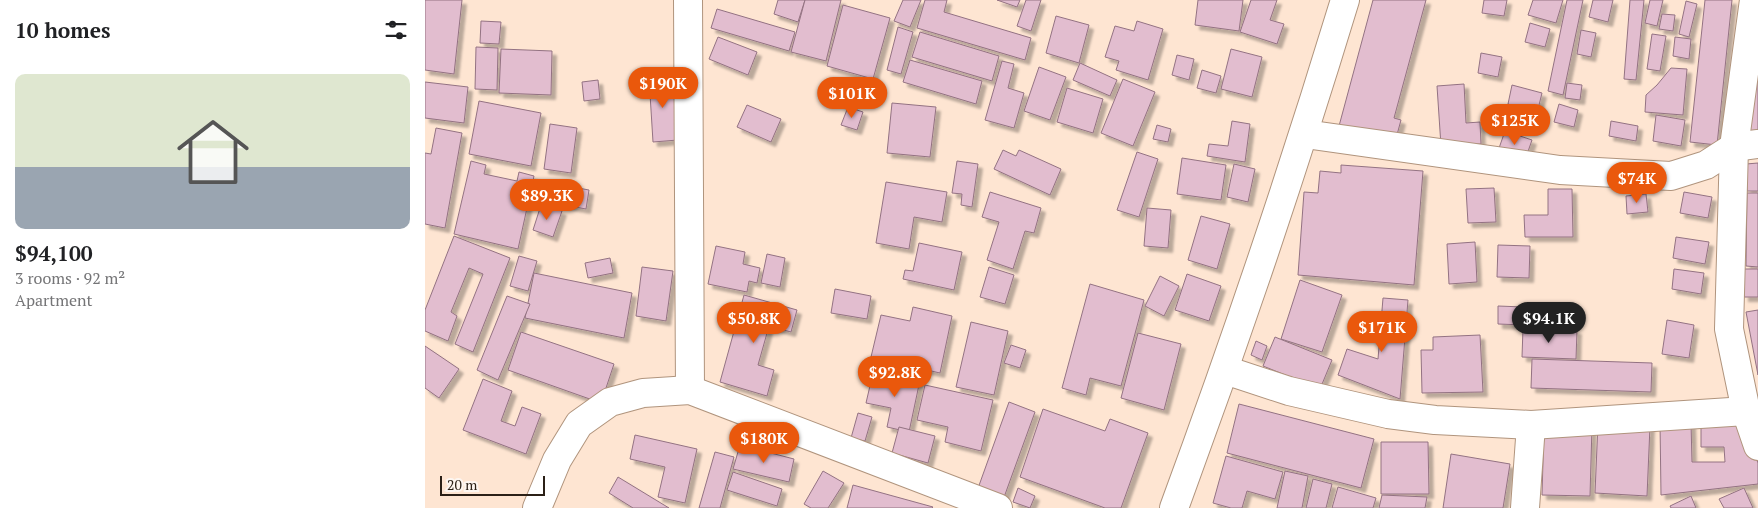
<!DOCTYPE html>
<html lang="en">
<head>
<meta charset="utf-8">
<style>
	body { margin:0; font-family:"PT Serif",serif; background:#f6f6f6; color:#202124; height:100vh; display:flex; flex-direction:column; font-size:19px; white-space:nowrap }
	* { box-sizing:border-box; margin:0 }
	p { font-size:16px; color:#757577 }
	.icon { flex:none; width:28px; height:28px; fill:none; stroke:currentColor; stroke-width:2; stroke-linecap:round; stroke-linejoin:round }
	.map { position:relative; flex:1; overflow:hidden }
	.sheet { display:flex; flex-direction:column; background:#fff; width:425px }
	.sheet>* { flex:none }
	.scale { position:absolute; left:15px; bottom:12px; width:105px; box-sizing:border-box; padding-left:5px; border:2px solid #2b2017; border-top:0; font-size:14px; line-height:18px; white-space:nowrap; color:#2b2017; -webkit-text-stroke:4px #fdf6f1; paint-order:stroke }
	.price { position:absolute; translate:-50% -42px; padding:0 11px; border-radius:18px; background:#ea580c; color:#fff; font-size:16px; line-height:32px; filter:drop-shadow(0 1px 2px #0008) }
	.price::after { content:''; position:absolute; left:50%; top:30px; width:15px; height:11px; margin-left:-8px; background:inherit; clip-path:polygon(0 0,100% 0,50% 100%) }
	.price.current { background:#222; color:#fff }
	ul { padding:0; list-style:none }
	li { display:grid; align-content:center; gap:10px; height:265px; padding:0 15px }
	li+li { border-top:1px solid #e0e0e0 }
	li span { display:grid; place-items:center; height:155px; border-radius:10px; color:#555 }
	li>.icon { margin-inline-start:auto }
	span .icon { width:90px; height:90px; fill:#fffc; stroke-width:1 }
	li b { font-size:21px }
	h2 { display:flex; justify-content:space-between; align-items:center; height:60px; padding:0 15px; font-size:21px }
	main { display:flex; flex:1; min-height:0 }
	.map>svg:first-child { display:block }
	.building { fill:#e2bdcf; stroke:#937282; filter:url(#shadow) }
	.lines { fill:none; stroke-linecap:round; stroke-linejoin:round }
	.minor-casing { stroke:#b0947d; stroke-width:30 }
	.minor { stroke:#fff; stroke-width:28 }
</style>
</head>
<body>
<main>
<section class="sheet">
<h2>10 homes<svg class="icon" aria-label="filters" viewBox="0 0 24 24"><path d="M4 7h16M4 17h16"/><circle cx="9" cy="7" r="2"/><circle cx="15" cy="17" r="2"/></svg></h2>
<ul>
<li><span style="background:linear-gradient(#dfe7d0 60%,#9aa5b1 0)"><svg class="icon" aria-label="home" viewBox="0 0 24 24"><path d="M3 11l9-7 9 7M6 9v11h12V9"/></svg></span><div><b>$94,100</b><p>3 rooms · 92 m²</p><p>Apartment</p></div></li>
</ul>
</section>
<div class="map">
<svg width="1333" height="508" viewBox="0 0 1333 508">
	<defs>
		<filter id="shadow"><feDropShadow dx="4.5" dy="4.5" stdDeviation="1" flood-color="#0004"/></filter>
	</defs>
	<rect width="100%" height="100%" fill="#fee5d2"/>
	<!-- building -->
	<g class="building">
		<path d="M 0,0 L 37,0 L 29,74 L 0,70 Z"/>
		<path d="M 353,0 L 380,0 L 373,22 L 349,14 Z"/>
		<path d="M 380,0 L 416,0 L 401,61 L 366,52 Z"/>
		<path d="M 478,0 L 496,0 L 485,27 L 469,21 Z"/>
		<path d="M 500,0 L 522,0 L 519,12 L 606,38 L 600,60 L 492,28 Z"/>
		<path d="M 572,0 L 595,0 L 592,7 Z"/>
		<path d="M 601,0 L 616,0 L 606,31 L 592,26 Z"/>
		<path d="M 773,0 L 818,0 L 814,31 L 770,25 Z"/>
		<path d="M 826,0 L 852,0 L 845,20 L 859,24 L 852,44 L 815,32 Z"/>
		<path d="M 948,0 L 1001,0 L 969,118 L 976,120 L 970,142 L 914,126 Z"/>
		<path d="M 1059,0 L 1082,0 L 1079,16 L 1057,13 Z"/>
		<path d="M 1108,0 L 1138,0 L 1131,23 L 1103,15 Z"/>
		<path d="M 1142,0 L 1158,0 L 1138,95 L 1123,91 Z"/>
		<path d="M 1168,0 L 1188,0 L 1183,22 L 1164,17 Z"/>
		<path d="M 1205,0 L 1219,0 L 1211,80 L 1199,79 Z"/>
		<path d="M 1225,0 L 1238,0 L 1232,26 L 1220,23 Z"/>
		<path d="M 1280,0 L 1307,0 L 1292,145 L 1265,142 Z"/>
		<path d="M 1261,1 L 1272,4 L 1264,37 L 1254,34 Z"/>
		<path d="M 418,5 L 465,18 L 448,79 L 402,66 Z"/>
		<path d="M 292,9 L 370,32 L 364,51 L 286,28 Z"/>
		<path d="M 1237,14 L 1250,15 L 1248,31 L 1234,29 Z"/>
		<path d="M 631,16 L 664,25 L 654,63 L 621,53 Z"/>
		<path d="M 56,21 L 76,22 L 74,44 L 55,43 Z"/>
		<path d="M 712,21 L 738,29 L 723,80 L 691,70 L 694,61 L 680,57 L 690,26 L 709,31 Z"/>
		<path d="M 1105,23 L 1125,29 L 1120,47 L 1100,42 Z"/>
		<path d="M 473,27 L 488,32 L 476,74 L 462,70 Z"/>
		<path d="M 1156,30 L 1171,33 L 1166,57 L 1152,54 Z"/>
		<path d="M 495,32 L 574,56 L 567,81 L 487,57 Z"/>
		<path d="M 1227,34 L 1241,36 L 1235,71 L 1222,69 Z"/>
		<path d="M 293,37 L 332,52 L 323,75 L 284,59 Z"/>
		<path d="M 1250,37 L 1266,39 L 1264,59 L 1248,56 Z"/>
		<path d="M 51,47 L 73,48 L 72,90 L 50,89 Z"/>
		<path d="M 76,49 L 127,51 L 126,95 L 74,93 Z"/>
		<path d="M 806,49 L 837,57 L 827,97 L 796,89 Z"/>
		<path d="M 1056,53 L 1077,57 L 1073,77 L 1053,73 Z"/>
		<path d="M 752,55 L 769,59 L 764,80 L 747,75 Z"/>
		<path d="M 485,60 L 557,81 L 551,104 L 478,82 Z"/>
		<path d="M 577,61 L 589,64 L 583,88 L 599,93 L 589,128 L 560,120 Z"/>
		<path d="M 655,63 L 692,80 L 685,96 L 648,80 Z"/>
		<path d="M 614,67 L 641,77 L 625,120 L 599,111 Z"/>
		<path d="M 1246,68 L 1262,69 L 1258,115 L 1220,112 L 1221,95 L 1232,85 Z"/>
		<path d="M 777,70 L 796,76 L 791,93 L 772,88 Z"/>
		<path d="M 1333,71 L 1333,131 L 1324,131 Z"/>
		<path d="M 249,76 L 253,140 L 228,142 L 224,78 Z"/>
		<path d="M 698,79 L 730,92 L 708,146 L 676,133 Z"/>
		<path d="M 173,80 L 175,99 L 159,101 L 157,82 Z"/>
		<path d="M 0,82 L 43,87 L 39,123 L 0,118 Z"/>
		<path d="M 1142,83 L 1157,85 L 1155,100 L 1140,98 Z"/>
		<path d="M 1039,84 L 1041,123 L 1055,122 L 1056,144 L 1016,146 L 1012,86 Z"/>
		<path d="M 1087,85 L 1117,93 L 1112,113 L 1083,104 Z"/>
		<path d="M 642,88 L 678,99 L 668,133 L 632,122 Z"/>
		<path d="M 54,101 L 116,113 L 106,166 L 44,154 Z"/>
		<path d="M 467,103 L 511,107 L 505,157 L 462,153 Z"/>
		<path d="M 1134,104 L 1153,110 L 1149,127 L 1129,122 Z"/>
		<path d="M 322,105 L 356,119 L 346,142 L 312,127 Z"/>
		<path d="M 423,107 L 438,112 L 432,130 L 416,125 Z"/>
		<path d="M 1231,115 L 1260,120 L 1256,146 L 1228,141 Z"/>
		<path d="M 807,121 L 825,124 L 820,162 L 782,156 L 784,144 L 803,146 Z"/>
		<path d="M 1186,121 L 1213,126 L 1211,141 L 1184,136 Z"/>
		<path d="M 125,124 L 152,128 L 146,173 L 119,169 Z"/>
		<path d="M 732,125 L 746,129 L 743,142 L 728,139 Z"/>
		<path d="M 11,128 L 37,133 L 20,228 L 0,224 L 0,153 L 6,154 Z"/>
		<path d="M 1080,131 L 1107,140 L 1100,160 L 1073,151 Z"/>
		<path d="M 578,150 L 591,156 L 594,150 L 636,169 L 625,195 L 569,169 Z"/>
		<path d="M 712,152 L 733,159 L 714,217 L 692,210 Z"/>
		<path d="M 757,158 L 801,165 L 796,200 L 752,194 Z"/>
		<path d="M 46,161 L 61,165 L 59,174 L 92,181 L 94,172 L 109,176 L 93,249 L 29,234 Z"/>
		<path d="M 532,161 L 553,164 L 547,207 L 536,205 L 537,194 L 527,193 Z"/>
		<path d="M 1333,163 L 1333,191 L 1322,191 L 1321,164 Z"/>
		<path d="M 809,164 L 830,169 L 823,202 L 802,197 Z"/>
		<path d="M 916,165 L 998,171 L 989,285 L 873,275 L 879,192 L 893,193 L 895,171 L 916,173 Z"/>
		<path d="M 115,181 L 164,190 L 161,209 L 112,200 Z"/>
		<path d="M 461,182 L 522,192 L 517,222 L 489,217 L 484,249 L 451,243 Z"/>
		<path d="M 1069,188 L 1071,222 L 1043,223 L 1041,189 Z"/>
		<path d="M 1123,189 L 1147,189 L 1148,237 L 1100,237 L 1099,215 L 1123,215 Z"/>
		<path d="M 565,192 L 616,208 L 609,233 L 600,231 L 588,269 L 562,260 L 574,222 L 557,217 Z"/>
		<path d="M 1259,192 L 1287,197 L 1283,218 L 1255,213 Z"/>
		<path d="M 1322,193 L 1333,193 L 1333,267 L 1321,266 Z"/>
		<path d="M 1221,194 L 1223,212 L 1202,214 L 1201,196 Z"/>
		<path d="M 116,205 L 137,211 L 128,237 L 108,230 Z"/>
		<path d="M 722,208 L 746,210 L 743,248 L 719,246 Z"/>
		<path d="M 776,216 L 805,224 L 792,269 L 763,260 Z"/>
		<path d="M 29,236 L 85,258 L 48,352 L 30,344 L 58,274 L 44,268 L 26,312 L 32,316 L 23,341 L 0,331 L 0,310 Z"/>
		<path d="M 1251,237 L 1284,242 L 1280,264 L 1248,258 Z"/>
		<path d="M 1050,242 L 1052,282 L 1024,284 L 1022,244 Z"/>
		<path d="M 494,243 L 537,252 L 529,290 L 478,279 L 480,270 L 488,271 Z"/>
		<path d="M 1073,245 L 1105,246 L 1104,278 L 1072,277 Z"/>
		<path d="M 291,246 L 320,252 L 318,264 L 335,268 L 332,283 L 324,281 L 322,292 L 283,284 Z"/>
		<path d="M 342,254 L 360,258 L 355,287 L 336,283 Z"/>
		<path d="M 94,256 L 112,261 L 103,291 L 85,286 Z"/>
		<path d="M 185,258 L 188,273 L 163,278 L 160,263 Z"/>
		<path d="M 217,267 L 248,271 L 241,321 L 211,316 Z"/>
		<path d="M 564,267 L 589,275 L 580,304 L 555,297 Z"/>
		<path d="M 1249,269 L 1279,273 L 1276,294 L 1247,289 Z"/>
		<rect x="1319" y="269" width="14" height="28"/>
		<path d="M 109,273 L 207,293 L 199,338 L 100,318 Z"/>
		<path d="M 762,274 L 796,286 L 784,321 L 750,310 Z"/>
		<path d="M 735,276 L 754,286 L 739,316 L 720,306 Z"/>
		<path d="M 875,280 L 917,295 L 897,352 L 856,339 Z"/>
		<path d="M 665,284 L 719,300 L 696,386 L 665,378 L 661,395 L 637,388 Z"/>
		<path d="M 410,289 L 446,296 L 442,319 L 406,313 Z"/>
		<path d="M 319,295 L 372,310 L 366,332 L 344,326 L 333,365 L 349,370 L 342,396 L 295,382 Z"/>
		<path d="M 82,296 L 105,304 L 73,380 L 52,370 Z"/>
		<path d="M 958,298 L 983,300 L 975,399 L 913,375 L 922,349 L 953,359 Z"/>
		<path d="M 1073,306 L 1099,307 L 1099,325 L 1073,324 Z"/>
		<path d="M 488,307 L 527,316 L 515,373 L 446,357 L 456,315 L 485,321 Z"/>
		<path d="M 1333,310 L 1333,375 L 1321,312 Z"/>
		<path d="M 1242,320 L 1269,325 L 1264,358 L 1237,354 Z"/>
		<path d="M 546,322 L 583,331 L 569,395 L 531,387 Z"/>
		<path d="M 1098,328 L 1152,330 L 1151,359 L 1097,357 Z"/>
		<path d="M 96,332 L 189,364 L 176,403 L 83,370 Z"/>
		<path d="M 713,333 L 756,344 L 739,410 L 696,398 Z"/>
		<path d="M 1055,335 L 1058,392 L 997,393 L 996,350 L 1008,350 L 1008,337 Z"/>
		<path d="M 850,337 L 907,360 L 895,389 L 838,366 Z"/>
		<path d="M 831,341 L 842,346 L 837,360 L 826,355 Z"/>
		<path d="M 586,345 L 601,350 L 595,368 L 579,363 Z"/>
		<path d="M 0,346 L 34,369 L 14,398 L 0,388 Z"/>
		<path d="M 1107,359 L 1227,363 L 1226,392 L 1106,388 Z"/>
		<path d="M 465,368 L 479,371 L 478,377 L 495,380 L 484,432 L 462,427 L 466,408 L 441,403 L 447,377 L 463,381 Z"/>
		<path d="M 58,379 L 87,391 L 76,421 L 90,426 L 97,407 L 116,414 L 101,454 L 38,430 Z"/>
		<path d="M 500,385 L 568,400 L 556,451 L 520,442 L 523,427 L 492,420 Z"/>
		<path d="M 584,402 L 610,412 L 578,500 L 552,491 Z"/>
		<path d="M 814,404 L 949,439 L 936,488 L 802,453 Z"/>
		<path d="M 618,409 L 680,431 L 685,419 L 723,433 L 696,508 L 680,508 L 595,477 Z"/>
		<path d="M 433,413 L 447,417 L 440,441 L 426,438 Z"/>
		<path d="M 1276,415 L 1315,416 L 1333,463 L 1333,484 L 1236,495 L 1235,423 L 1266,423 L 1267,462 L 1300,462 L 1299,447 L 1276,447 Z"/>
		<path d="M 1173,423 L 1225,426 L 1222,496 L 1170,493 Z"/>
		<path d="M 1119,425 L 1167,426 L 1165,496 L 1117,495 Z"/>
		<path d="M 474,427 L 510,436 L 503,463 L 467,453 Z"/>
		<path d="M 210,435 L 272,449 L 260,503 L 233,497 L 240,467 L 205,459 Z"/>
		<path d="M 956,442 L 1003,442 L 1004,494 L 956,494 Z"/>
		<path d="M 315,445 L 369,459 L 364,482 L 308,469 Z"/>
		<path d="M 290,452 L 309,457 L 295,508 L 274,508 Z"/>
		<path d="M 1026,454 L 1085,464 L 1078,508 L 1018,508 Z"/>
		<path d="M 801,456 L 858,472 L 850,499 L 822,491 L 817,508 L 806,508 L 788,503 Z"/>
		<path d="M 398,471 L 419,483 L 403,508 L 386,508 L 379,504 Z"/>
		<path d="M 860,471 L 883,476 L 877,508 L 852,508 Z"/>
		<path d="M 308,472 L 357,489 L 352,506 L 302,490 Z"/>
		<path d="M 193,477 L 244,508 L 208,508 L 184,493 Z"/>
		<path d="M 888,479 L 907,484 L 901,508 L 881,508 Z"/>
		<path d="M 428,485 L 508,507 L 507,508 L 422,508 Z"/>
		<path d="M 913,487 L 951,498 L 948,508 L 907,508 Z"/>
		<path d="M 593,488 L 610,496 L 605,508 L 588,502 Z"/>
		<path d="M 1319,488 L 1328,508 L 1299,508 L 1294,499 Z"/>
		<path d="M 957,495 L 1002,497 L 1000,508 L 954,508 Z"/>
		<path d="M 1266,496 L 1271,508 L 1246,508 L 1245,506 Z"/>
	</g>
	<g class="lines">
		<defs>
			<g id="minor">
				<path d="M 263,0 L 265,390"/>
				<path d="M 1329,0 L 1309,147 L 1304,329 L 1321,411 L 1333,446"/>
				<path d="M 880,134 L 1135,170 L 1246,176 L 1281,165 L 1309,147 L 1333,144"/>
				<path d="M 800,370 L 864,391 L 963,414 L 1010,420 L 1106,425 L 1321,411"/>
				<path d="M 112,508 L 132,460 L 154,424 L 185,402 L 218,393 L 265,390 L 573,508"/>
				<path d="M 749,508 C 811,340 868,171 920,0"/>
				<path d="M 1100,508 L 1106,425"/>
			</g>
		</defs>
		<!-- minor casing -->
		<use href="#minor" class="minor-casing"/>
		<!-- minor -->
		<use href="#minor" class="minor"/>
	</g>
</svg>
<div class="scale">20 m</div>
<b class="price" style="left:238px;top:109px">$190K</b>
<b class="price" style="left:427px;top:119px">$101K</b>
<b class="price" style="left:1090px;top:146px">$125K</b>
<b class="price" style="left:1212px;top:204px">$74K</b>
<b class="price" style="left:122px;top:221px">$89.3K</b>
<b class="price" style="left:329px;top:344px">$50.8K</b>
<b class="price current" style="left:1124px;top:344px">$94.1K</b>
<b class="price" style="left:957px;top:353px">$171K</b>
<b class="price" style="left:470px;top:398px">$92.8K</b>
<b class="price" style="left:339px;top:464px">$180K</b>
</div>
</main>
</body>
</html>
